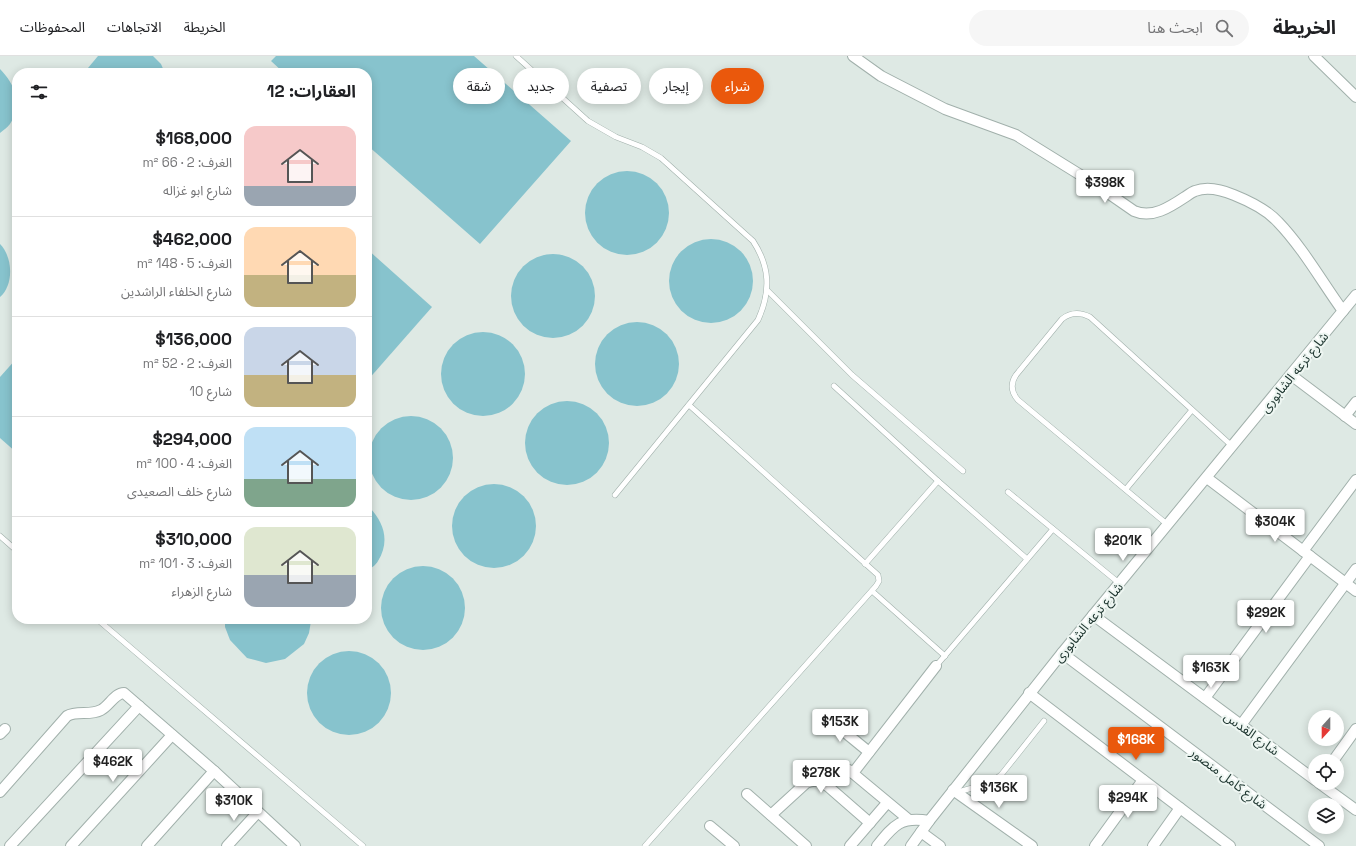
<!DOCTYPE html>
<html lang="ar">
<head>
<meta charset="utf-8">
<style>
	body { margin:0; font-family:"Space Grotesk","Noto Sans Arabic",sans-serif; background:#f6f6f6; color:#202124; direction:rtl; height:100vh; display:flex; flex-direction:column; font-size:15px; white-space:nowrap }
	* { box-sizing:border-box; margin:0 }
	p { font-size:13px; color:#757577 }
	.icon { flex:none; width:22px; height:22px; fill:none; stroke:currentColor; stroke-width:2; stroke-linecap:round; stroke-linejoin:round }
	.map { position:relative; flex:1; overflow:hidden; direction:ltr }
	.panel { position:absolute; left:12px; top:12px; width:360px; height:556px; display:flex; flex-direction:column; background:#fff; border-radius:16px; box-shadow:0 2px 10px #0003; direction:rtl }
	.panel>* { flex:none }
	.banner { position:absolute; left:384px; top:12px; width:380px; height:36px; direction:rtl; display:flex; gap:8px }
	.needle { width:26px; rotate:201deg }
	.buttons { position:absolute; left:1308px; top:654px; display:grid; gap:8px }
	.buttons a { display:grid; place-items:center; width:36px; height:36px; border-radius:50%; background:#fff; box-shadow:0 2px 10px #0003; font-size:20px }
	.price { position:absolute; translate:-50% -34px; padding:0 9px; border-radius:4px; background:#fff; color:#222; font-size:13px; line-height:26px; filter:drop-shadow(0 1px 2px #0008) }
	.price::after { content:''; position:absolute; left:50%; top:24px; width:12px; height:9px; margin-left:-6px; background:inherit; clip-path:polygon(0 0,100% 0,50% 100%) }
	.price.current { background:#ea580c; color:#fff }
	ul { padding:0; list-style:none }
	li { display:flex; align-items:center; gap:12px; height:100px; padding:0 16px }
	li+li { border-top:1px solid #e0e0e0 }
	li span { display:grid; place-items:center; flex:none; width:112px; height:80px; border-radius:12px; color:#555 }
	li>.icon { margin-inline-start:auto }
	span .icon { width:48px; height:48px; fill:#fffc; stroke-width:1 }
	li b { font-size:17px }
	h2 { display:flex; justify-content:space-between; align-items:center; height:48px; padding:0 16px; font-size:17px }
	.chip { padding:0 14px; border-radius:18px; background:#fff; box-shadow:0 2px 10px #0003; font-size:14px; line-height:36px }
	.chip.current { background:#ea580c; color:#fff }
	header { display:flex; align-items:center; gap:24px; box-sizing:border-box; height:56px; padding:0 20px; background:#fff; border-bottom:1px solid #e0e0e0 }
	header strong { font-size:19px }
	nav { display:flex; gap:22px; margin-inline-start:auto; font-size:14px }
	.search { width:280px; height:36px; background:#f6f6f6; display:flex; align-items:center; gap:10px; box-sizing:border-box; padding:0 14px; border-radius:22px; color:#757577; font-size:15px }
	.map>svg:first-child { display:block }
	.water { fill:#87c3cd }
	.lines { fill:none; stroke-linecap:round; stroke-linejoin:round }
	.service-casing { stroke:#a1b0ab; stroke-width:6 }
	.minor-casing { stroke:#a1b0ab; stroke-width:12 }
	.service { stroke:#fff; stroke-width:5 }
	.minor { stroke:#fff; stroke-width:10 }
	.labels { text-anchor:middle; stroke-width:4; stroke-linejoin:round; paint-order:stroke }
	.street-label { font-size:13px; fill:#203832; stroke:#eef6f2 }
</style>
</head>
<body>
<header>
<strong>الخريطة</strong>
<div class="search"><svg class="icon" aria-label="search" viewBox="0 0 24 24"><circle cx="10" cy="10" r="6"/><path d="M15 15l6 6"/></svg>ابحث هنا</div>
<nav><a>الخريطة</a><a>الاتجاهات</a><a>المحفوظات</a></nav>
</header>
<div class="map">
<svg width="1356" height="790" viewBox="0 0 1356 790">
	<rect width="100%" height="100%" fill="#dee9e4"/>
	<!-- water -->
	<g class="water">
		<path d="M 98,0 L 153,0 L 161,8 L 165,17 L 86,17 L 88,12 Z"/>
		<path d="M 276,0 L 474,0 L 571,85 L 480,188 L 367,89 L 367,17 L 284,17 L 271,5 Z"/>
		<path d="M 0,13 C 15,28 23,49 10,68 C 7,72 3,74 0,77 Z"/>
		<path d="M 17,97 L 17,133 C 12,119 12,112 17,97 Z"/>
		<circle cx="627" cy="157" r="42"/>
		<circle cx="711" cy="225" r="42"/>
		<path d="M 0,188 C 13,201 14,229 0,241 Z"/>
		<path d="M 367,193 L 432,251 L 367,325 Z"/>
		<circle cx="553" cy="240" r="42"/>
		<circle cx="637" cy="308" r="42"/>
		<circle cx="483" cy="318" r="42"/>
		<path d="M 17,302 L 17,397 L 0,382 L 0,321 Z"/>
		<circle cx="567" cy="387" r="42"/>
		<circle cx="411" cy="402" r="42"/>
		<circle cx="494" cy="470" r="42"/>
		<path d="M 367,449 C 383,464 391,484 378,505 C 376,509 371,512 367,515 Z"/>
		<circle cx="423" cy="552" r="42"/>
		<path d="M 225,563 L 310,563 L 311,565 L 309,577 L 304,588 L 285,603 L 266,607 L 247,602 L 230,584 L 225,571 Z"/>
		<circle cx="349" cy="637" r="42"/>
	</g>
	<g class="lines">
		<defs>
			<g id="service">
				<path d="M 516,0 L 588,65 L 616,81 L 642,91 L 661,102 L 753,185 C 770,211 771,235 758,264 L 615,439"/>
				<path d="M 767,234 L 852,319 L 963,415"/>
				<path d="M 834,330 L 938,425 L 1027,503"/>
				<path d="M 1126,433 L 1192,354"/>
				<path d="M 1008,436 L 1119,527"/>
				<path d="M 1168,469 L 1018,344 C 1011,336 1010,328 1016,319 L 1062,263 C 1071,256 1080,256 1090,261 L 1232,390"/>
				<path d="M 0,480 L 17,495"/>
				<path d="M 865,508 L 938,425"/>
				<path d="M 872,535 L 945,600"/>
				<path d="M 97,563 L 363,790"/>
				<path d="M 936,610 L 1053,473"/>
				<path d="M 958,736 L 990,727 L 1001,719 L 1044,665"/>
				<path d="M 645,790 L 876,530 L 879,525 L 878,519 L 689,349"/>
			</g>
			<g id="minor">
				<path d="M 853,0 L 881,20 L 945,53 L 1016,79 L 1095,128 L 1134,155 C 1152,163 1170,151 1185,141 C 1188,139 1192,136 1195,135 C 1208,130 1222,134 1234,139 C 1249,145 1267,154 1278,166 C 1303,192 1322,226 1343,255"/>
				<path d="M 1314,0 L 1356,41"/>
				<path d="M 1291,319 L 1356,368"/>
				<path d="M 1345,360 L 1356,346"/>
				<path d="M 1207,422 L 1356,535"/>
				<path d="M 1303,495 L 1356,424"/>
				<path d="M 1093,559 L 1315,724"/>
				<path d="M 1062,597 L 1319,790"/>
				<path d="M 1029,637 L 1230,790"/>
				<path d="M 1205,642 L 1310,500"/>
				<path d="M 825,660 L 869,696"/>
				<path d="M 1241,669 L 1356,513"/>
				<path d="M 0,678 L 5,673"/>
				<path d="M 1333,705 L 1356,673"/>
				<path d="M 853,717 L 936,610"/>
				<path d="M 1319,727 L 1356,754"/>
				<path d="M 826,729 C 832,721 838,711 849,714 L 908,763"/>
				<path d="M 953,734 L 1032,790"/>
				<path d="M 0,736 L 67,660 C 77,654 90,660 101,654 C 109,650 115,637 124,637 L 214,715 L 295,790"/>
				<path d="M 747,738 L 806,790"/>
				<path d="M 771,759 L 806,727 C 812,724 817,724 823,726 L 870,767"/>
				<path d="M 710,770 L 734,790"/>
				<path d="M 921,776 L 940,790"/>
				<path d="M 10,790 L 139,650"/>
				<path d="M 71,790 L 172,679"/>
				<path d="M 147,790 L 214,715"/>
				<path d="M 227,790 L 258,756"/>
				<path d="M 850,790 L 887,747"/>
				<path d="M 877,790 C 894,769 901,760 929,765"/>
				<path d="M 911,790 L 929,765 L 1062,597 L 1356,239"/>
				<path d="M 1095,790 L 1143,724"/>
				<path d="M 1153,790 L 1180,752"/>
			</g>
		</defs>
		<!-- service casing -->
		<use href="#service" class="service-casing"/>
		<!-- minor casing -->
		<use href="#minor" class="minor-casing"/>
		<!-- service -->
		<use href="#service" class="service"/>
		<!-- minor -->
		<use href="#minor" class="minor"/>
	</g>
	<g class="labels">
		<!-- street labels -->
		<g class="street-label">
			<text transform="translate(1294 316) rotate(-51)" y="5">شارع ترعه الشابورى</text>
			<text transform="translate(1088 566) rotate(-50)" y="5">شارع ترعه الشابورى</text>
			<text transform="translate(1252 677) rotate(36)" y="5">شارع القدس</text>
			<text transform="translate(1229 722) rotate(37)" y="5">شارع كامل منصور</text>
		</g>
	</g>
</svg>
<div class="buttons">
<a><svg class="needle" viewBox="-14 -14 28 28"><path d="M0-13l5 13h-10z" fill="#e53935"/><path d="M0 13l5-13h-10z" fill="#757577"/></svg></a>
<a><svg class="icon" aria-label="locate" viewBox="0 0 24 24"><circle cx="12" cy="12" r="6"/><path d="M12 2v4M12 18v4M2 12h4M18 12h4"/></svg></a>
<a><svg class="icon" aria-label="layers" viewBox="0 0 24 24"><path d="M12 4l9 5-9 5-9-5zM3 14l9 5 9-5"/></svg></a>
</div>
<b class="price" style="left:1105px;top:148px">$398K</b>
<b class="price" style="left:1275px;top:487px">$304K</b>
<b class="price" style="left:1123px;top:506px">$201K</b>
<b class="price" style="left:1266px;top:578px">$292K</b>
<b class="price" style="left:1211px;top:633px">$163K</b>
<b class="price" style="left:840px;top:687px">$153K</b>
<b class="price current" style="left:1136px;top:705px">$168K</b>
<b class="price" style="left:113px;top:727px">$462K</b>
<b class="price" style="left:821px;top:738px">$278K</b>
<b class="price" style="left:999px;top:753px">$136K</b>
<b class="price" style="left:1128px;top:763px">$294K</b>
<b class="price" style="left:234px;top:766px">$310K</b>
<div class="banner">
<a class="chip current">شراء</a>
<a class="chip">إيجار</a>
<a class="chip">تصفية</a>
<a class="chip">جديد</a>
<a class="chip">شقة</a>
</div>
<section class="panel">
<h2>العقارات: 12<svg class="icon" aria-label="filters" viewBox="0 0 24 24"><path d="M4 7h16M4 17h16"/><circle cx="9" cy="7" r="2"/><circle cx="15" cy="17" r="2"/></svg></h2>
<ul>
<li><span style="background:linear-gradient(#f6c9c9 75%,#9aa5b1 0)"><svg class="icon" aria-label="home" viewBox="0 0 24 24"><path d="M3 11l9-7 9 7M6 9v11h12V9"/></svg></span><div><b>$168,000</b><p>الغرف: 2 · 66 m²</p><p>شارع ابو غزاله</p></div></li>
<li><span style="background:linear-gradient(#ffd9b3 60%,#c2b280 0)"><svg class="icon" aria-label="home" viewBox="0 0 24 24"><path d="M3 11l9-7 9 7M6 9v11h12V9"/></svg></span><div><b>$462,000</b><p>الغرف: 5 · 148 m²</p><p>شارع الخلفاء الراشدين</p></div></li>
<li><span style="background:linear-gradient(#c9d6e8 60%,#c2b280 0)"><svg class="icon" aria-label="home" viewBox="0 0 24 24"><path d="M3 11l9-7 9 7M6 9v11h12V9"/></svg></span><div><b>$136,000</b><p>الغرف: 2 · 52 m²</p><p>شارع 10</p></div></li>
<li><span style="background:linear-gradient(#bfe0f5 65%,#7fa58c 0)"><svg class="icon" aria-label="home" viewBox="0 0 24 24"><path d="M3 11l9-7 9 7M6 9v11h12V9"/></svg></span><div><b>$294,000</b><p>الغرف: 4 · 100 m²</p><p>شارع خلف الصعيدى</p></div></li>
<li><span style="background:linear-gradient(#dfe7d0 60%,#9aa5b1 0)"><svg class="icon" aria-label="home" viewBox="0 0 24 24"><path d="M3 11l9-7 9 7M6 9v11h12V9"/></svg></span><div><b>$310,000</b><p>الغرف: 3 · 101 m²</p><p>شارع الزهراء</p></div></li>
</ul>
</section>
</div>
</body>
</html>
